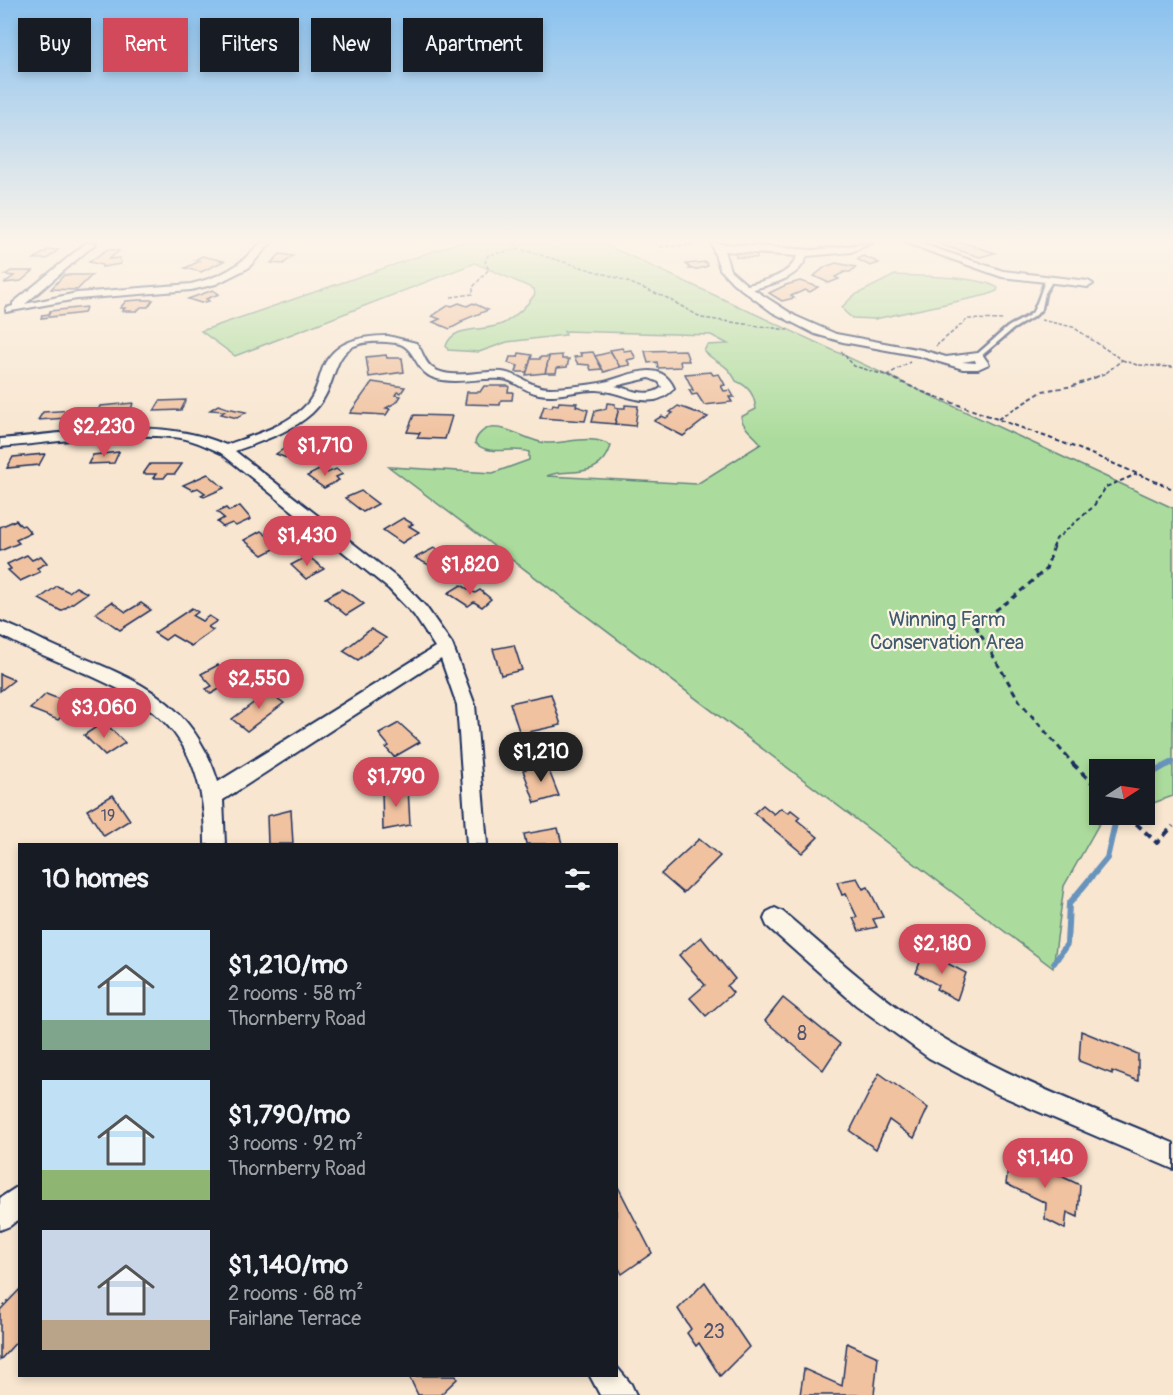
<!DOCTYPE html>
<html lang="en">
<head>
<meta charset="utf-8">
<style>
	body { margin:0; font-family:Pangolin,sans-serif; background:#20242c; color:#f1f3f6; height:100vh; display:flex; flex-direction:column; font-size:22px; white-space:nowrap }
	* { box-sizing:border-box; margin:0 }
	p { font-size:20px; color:#9ea1a6 }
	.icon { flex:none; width:33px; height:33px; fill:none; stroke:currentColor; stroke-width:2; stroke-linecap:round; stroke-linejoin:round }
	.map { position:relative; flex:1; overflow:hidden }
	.sheet { position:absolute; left:18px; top:843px; width:600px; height:534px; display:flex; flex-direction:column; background:#171b24; border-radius:0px; box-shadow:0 3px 9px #0003 }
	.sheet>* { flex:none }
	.guide { position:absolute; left:18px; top:18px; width:600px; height:54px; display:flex; gap:12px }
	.needle { width:39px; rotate:78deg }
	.tools { position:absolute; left:1089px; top:759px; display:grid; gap:12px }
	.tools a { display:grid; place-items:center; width:66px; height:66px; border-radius:0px; background:#171b24; box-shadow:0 3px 9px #0003; font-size:30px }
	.price { position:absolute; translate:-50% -51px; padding:0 14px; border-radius:21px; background:#d1495b; color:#fff; font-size:20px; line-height:39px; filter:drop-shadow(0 2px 3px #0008) }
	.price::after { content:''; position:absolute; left:50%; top:36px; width:18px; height:14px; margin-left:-9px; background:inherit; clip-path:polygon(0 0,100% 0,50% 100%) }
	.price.selected { background:#222; color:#fff }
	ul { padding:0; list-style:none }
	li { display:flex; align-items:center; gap:18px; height:150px; padding:0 24px }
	li span { display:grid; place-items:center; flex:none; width:168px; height:120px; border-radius:0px; color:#555 }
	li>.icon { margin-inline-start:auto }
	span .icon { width:72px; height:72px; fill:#fffc; stroke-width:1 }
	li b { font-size:26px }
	h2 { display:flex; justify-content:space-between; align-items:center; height:72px; padding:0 24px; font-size:26px }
	.pill { padding:0 21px; border-radius:0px; background:#171b24; box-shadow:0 3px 9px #0003; font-size:21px; line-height:54px }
	.pill.selected { background:#d1495b; color:#fff }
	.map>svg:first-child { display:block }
	.green { fill:#acdc9d; stroke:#64867e; stroke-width:1.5 }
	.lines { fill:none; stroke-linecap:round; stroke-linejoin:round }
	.stream-far1 { stroke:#6793bc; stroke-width:5 }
	.stream { stroke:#6793bc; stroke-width:6 }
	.building { fill:#f0c2a0; stroke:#1b2f5e; stroke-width:1.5 }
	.lane-casing { stroke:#1b2f5e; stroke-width:5 }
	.street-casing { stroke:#1b2f5e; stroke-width:4 }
	.path-far3 { stroke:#1b2f5e; stroke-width:1.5; stroke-dasharray:4 2; stroke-linecap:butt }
	.path-far2 { stroke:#1b2f5e; stroke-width:2; stroke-dasharray:4.5 3; stroke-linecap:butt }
	.path-far1 { stroke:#1b2f5e; stroke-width:3; stroke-dasharray:6 4.5; stroke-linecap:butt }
	.path { stroke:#1b2f5e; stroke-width:4; stroke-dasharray:8 5; stroke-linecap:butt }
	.lane { fill:#fcf5e5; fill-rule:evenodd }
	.street { fill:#fcf5e5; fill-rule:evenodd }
	.labels { text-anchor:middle; stroke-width:4.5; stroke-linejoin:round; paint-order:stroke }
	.number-label { font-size:16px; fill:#50546e }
	.park-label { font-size:20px; fill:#3f5a6e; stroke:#fcf5e5 }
	.near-number-label { font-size:20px; fill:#50546e }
</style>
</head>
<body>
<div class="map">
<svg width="1173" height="1395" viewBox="0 0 1173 1395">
	<rect width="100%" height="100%" fill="#f8e6d0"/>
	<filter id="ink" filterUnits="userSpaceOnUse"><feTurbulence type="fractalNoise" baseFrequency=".0167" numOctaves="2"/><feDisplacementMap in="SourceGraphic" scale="12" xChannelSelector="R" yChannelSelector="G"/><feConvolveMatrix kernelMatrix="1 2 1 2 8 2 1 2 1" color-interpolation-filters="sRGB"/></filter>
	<g filter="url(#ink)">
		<!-- green -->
		<g class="green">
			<path d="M 457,243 L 602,243 L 1173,508 L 1173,796 L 1145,806 L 1144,770 L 1100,770 L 1100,814 L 1104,815 L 1064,886 L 1053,968 L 389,467 L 493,473 L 529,460 L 529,452 C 511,446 490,457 475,443 C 476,436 484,428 491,428 C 510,426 527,441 546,443 C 565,444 594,433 611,446 C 600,482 566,467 547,476 L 697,484 L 761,444 C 755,435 743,429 741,417 L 756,409 C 754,395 750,387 736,381 C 726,361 717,365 704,351 L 707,345 L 728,344 L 711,335 L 564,331 L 566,335 L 507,342 L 479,352 L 448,350 L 446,346 C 453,323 487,333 504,323 C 515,317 528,305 535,294 L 534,289 L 475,263 L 235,356 L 201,331 Z"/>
			<path d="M 895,275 C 918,276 981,276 998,288 L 997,291 L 987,295 L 875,319 L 852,318 L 845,312 L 842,307 L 853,296 Z"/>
		</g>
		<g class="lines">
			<!-- stream-far1 -->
			<path class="stream-far1" d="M 1168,765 L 1173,762"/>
			<!-- stream -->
			<g class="stream">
				<path d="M 1144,778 L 1170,763"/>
				<path d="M 1054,963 L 1067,944 L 1069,904 L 1107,858 L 1117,815"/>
			</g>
		</g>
		<!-- building -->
		<g class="building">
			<path d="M 936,243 L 964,243 L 995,253 L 980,257 Z"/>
			<path d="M 108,249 L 119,251 L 109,259 L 120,258 L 121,264 L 102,267 L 102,265 L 89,262 Z"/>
			<path d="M 48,250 L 58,250 L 47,259 L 34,259 Z"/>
			<path d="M 736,250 L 757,253 L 757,258 L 736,257 Z"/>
			<path d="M 280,254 L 293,256 L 283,264 L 271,263 Z"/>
			<path d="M 202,256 L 224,261 L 201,272 L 185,268 L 200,261 L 195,260 Z"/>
			<path d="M 863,256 L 875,261 L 879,263 L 870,266 L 857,259 Z"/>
			<path d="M 706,262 L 708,266 L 698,269 L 689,269 L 690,268 L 686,264 Z"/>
			<path d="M 836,263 L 856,267 L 850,272 L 843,272 L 845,272 L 835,277 L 839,279 L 829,283 L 814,276 L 825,267 Z"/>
			<path d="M 11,271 L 33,271 L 21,281 L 4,283 L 14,276 L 5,275 Z"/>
			<path d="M 64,275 L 92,275 L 77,290 L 51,289 Z"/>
			<path d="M 800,281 L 818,287 L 810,292 L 805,290 L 791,296 L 794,298 L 782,301 L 769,293 L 786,285 Z"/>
			<path d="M 213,290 L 219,294 L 206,299 L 209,301 L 201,303 L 188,299 Z"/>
			<path d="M 139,300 L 153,300 L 148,307 L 141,307 L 137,311 L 122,311 L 125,308 L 120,308 L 126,301 Z"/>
			<path d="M 459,303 L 467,306 L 473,303 L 488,310 L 461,321 L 463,322 L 450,329 L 433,322 L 440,319 L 432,316 L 449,305 L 452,306 Z"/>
			<path d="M 86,307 L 84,313 L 41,318 L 42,315 L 49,314 L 50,311 Z"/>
			<path d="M 622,348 L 624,351 L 631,350 L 636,358 L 627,360 L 630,365 L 619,367 L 610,350 Z"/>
			<path d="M 685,350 L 689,361 L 680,361 L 681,367 L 658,368 L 657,362 L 648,363 L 645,351 Z"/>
			<path d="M 593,352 L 602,369 L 591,370 L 589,365 L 578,364 L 574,357 L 582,356 L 580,353 Z"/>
			<path d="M 611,352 L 620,367 L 604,372 L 595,356 Z"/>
			<path d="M 519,353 L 532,355 L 527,372 L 516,372 L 518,366 L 508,363 L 510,357 L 518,357 Z"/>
			<path d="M 386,355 L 387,358 L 402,358 L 404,372 L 369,377 L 366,357 Z"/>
			<path d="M 562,355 L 562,359 L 569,359 L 567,367 L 557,368 L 556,373 L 545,373 L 549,356 Z"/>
			<path d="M 540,357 L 549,357 L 545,373 L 526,375 L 531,359 L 540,359 Z"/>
			<path d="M 711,372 L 713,375 L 719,374 L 725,385 L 721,386 L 724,391 L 730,390 L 734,397 L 729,397 L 732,402 L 704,405 L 697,394 L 692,395 L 689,390 L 693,390 L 685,374 Z"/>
			<path d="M 372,382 L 405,387 L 401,393 L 397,392 L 395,395 L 401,396 L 397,402 L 386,408 L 390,409 L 386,415 L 350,413 Z"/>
			<path d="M 484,386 L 509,386 L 508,392 L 513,392 L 512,400 L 501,400 L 500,405 L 465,404 L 467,392 L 480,392 Z"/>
			<path d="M 186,400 L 181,410 L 154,411 L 160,401 Z"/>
			<path d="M 559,402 L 577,403 L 576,406 L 588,410 L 585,421 L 540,418 L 544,406 L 552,407 L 553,404 L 558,405 Z"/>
			<path d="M 133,403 L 130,413 L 96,416 L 100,406 Z"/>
			<path d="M 607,403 L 615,404 L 615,407 L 619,408 L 615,424 L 592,422 L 595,411 L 606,409 Z"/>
			<path d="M 218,405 L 227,408 L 246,412 L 237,418 L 221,414 L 225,411 L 210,410 Z"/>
			<path d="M 625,405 L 638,406 L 635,426 L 615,424 L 619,408 L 625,408 Z"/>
			<path d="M 678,406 L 687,409 L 708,417 L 683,436 L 654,421 L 662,416 L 666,418 L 673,413 L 670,412 Z"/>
			<path d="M 73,410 L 68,418 L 38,420 L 43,412 Z"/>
			<path d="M 414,415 L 452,416 L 445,439 L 417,438 L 420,433 L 407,432 Z"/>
			<path d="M 288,446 L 309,454 L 297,462 L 276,454 Z"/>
			<path d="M 119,452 L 114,463 L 88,464 L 93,455 Z"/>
			<path d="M 45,454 L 39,465 L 7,468 L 13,457 Z"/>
			<path d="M 150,464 L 182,464 L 175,474 L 167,474 L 164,478 L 153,478 L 156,474 L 143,474 Z"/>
			<path d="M 321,469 L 327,473 L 336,469 L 343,474 L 336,477 L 339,480 L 324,488 L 307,476 Z"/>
			<path d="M 208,474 L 224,488 L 204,497 L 201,495 L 205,493 L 198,488 L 192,490 L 183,485 Z"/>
			<path d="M 361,491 L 378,504 L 363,512 L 345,498 Z"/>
			<path d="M 240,506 L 251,519 L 236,526 L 232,523 L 223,527 L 217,522 L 224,518 L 217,512 L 226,508 L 229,511 Z"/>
			<path d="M 403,518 L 413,524 L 409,526 L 419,532 L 402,543 L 383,530 Z"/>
			<path d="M 16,520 L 21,526 L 24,525 L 31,533 L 16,540 L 19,543 L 0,551 L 0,527 Z"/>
			<path d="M 261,531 L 280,546 L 263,555 L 244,540 Z"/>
			<path d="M 434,548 L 454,560 L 439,570 L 415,558 Z"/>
			<path d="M 27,555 L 32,560 L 41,556 L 47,563 L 37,568 L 40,572 L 20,581 L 8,570 L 11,569 L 7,564 Z"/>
			<path d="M 308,556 L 324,569 L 306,579 L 291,565 Z"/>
			<path d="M 461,585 L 475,593 L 480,590 L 491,599 L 482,607 L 474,602 L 468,606 L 448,593 Z"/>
			<path d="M 57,586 L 69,592 L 76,587 L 87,593 L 61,611 L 39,599 Z"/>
			<path d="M 341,589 L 352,595 L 364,604 L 346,615 L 325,598 Z"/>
			<path d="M 112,602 L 126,612 L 141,603 L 151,610 L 120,630 L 96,613 Z"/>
			<path d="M 192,608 L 198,612 L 193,616 L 202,621 L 209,616 L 217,621 L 208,627 L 213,630 L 191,646 L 172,635 L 165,640 L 154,633 Z"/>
			<path d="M 371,629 L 386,638 L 358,660 L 343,651 Z"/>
			<path d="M 514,645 L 522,670 L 501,675 L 493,649 Z"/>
			<path d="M 218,665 L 233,681 L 211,694 L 206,689 L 212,686 L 201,674 Z"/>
			<path d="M 0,674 L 14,680 L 0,691 Z"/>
			<path d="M 275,687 L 283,694 L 277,698 L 284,703 L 247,731 L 232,719 Z"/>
			<path d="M 46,694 L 74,705 L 58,720 L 30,709 Z"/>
			<path d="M 551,694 L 561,725 L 520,734 L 510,703 Z"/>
			<path d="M 104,722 L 125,743 L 105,756 L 84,735 Z"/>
			<path d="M 399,723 L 420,742 L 394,757 L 386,748 L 389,746 L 379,734 Z"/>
			<path d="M 546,763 L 559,796 L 535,803 L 523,770 Z"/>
			<path d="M 408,787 L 410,825 L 383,830 L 382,791 Z"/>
			<path d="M 113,795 L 130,820 L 104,836 L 87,810 Z"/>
			<path d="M 763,805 L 774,814 L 781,808 L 788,813 L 791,810 L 800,817 L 797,820 L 818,837 L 802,853 L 754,813 Z"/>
			<path d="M 291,810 L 293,844 L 268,844 L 267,816 Z"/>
			<path d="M 558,828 L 562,844 L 526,844 L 524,834 Z"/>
			<path d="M 699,839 L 720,856 L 683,893 L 661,874 Z"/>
			<path d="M 857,878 L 863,889 L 868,887 L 883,917 L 873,919 L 877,927 L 859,931 L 853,918 L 857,917 L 846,894 L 842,895 L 837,882 Z"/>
			<path d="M 701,937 L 735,979 L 727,986 L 733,993 L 706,1016 L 690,998 L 705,985 L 679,955 Z"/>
			<path d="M 924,951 L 966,973 L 957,1000 L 936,989 L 938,985 L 916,973 Z"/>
			<path d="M 783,998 L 840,1044 L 823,1070 L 765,1021 Z"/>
			<path d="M 1081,1031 L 1138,1054 L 1138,1081 L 1112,1071 L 1112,1074 L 1079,1061 Z"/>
			<path d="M 879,1073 L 928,1108 L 914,1138 L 889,1120 L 876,1149 L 850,1131 Z"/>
			<path d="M 1010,1152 L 1080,1185 L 1078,1217 L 1067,1212 L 1065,1229 L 1045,1219 L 1046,1203 L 1006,1184 Z"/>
			<path d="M 616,1183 L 652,1253 L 622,1274 L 616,1263 Z"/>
			<path d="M 705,1282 L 749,1347 L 720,1376 L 699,1343 L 696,1346 L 687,1333 L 691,1329 L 678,1309 Z"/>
			<path d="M 20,1289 L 20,1338 L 0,1360 L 0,1310 Z"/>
			<path d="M 847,1343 L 878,1357 L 874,1395 L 800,1395 L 804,1369 L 842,1386 Z"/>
			<path d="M 409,1376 L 456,1376 L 457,1379 L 440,1395 L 418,1395 Z"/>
		</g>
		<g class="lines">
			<defs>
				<path id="lane" d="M 1045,279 L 1049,279 L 1051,283 L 1045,293 L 1042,308 L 1036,315 L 1013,329 L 980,357 L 976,357 L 976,355 C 987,346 997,336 1008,327 C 1016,322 1025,319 1032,313 C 1035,310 1045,282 1045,279 Z"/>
				<g id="street">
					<path d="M 86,243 L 96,243 L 25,304 L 77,293 L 191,284 C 224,276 238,267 261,243 L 271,243 L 248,268 L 216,284 L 191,290 L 77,299 L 6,312 L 6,308 L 13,306 L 13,303 Z"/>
					<path d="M 711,243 L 813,250 L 872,243 L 851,252 L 807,256 C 800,278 773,284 753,289 L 795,316 L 836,334 L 922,350 L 946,357 L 978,353 L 982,354 L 989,364 L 978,369 L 963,369 L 919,356 L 843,342 L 815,334 L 772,312 L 733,283 L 720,269 ZM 724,251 L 797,256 C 791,275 765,281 747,285 L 730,270 ZM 975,360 L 976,363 L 962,362 Z"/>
					<path d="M 906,243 L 919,243 L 1003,271 L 1088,281 L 1093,284 L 1088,287 L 1002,277 Z"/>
					<path d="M 388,336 L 416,343 C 423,350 424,364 434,369 C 453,380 482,370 502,372 C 520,374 531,388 550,388 C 563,388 587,385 600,383 C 625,378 660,356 674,388 C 669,394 663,398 655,400 C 636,403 617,391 597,390 C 578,389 558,398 539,394 C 525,392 515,380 502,379 C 479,377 456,385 434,378 C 414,371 416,346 396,343 C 320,333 347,381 312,413 C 291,432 262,441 235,451 L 401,581 L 426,607 L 452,644 L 475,705 L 487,844 L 467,844 L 457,705 L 441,659 L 223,800 L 225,844 L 205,844 C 206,694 107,690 0,635 L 0,622 C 20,628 40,640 59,648 C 133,678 192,698 218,782 L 435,647 L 414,615 L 389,589 L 221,453 C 206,446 190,438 173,437 C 116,432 57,442 0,447 L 0,439 C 72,433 159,415 226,445 C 254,435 288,426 308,403 C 315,394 318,383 321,373 C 331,342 358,336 388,336 ZM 649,378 L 659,382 L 662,387 C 649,399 629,389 615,386 Z"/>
					<path d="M 775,908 L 783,912 C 836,957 888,1006 948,1041 C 1019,1082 1097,1111 1173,1143 L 1173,1169 L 995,1093 L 929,1058 L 856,1005 L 767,926 L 764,919 L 767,912 Z"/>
					<path d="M 20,1185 L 20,1218 L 10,1226 L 0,1230 L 0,1198 Z"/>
					<path d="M 616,1366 L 631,1384 L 636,1395 L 600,1395 L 590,1376 L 616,1376 Z"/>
				</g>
			</defs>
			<!-- lane casing -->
			<use href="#lane" class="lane-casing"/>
			<!-- street casing -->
			<use href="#street" class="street-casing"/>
			<!-- path-far3 -->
			<g class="path-far3">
				<path d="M 513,243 L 520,249 L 618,278 L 667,298 L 702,318 L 788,330"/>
				<path d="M 660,247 L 703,244"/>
				<path d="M 451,297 L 473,294 L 473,287 L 489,269 L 485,263 L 488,255 L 520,249"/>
				<path d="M 1041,320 L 1073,327 L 1122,360 L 1106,373 L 1096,377"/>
				<path d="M 936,346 L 968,319 L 1004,320"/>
				<path d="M 841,351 L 854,366 L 892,377"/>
				<path d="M 1122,360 L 1137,365 L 1173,367"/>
				<path d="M 887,375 L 910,362"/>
			</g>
			<!-- path-far2 -->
			<g class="path-far2">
				<path d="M 888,376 L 923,392 L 1077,448 L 1173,489"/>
				<path d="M 998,419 L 1043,391 L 1073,386 L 1099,376"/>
				<path d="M 1053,548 L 1056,539 L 1093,507 L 1106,487 L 1137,474"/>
			</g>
			<!-- path-far1 -->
			<path class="path-far1" d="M 1054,546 L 1046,569 L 1014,597 L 975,625 L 1020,702 L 1074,765"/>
			<!-- path -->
			<g class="path">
				<path d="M 1072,763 L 1100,790"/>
				<path d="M 1126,814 L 1157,843 L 1173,826"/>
			</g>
			<!-- lane -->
			<use href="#lane" class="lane"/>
			<!-- street -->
			<use href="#street" class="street"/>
		</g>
	</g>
	<!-- sky -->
	<linearGradient id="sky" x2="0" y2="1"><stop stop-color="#89c1ef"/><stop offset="0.55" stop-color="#fcf4ea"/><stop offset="1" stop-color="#fcf4ea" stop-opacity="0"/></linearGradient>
	<rect width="1173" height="438" fill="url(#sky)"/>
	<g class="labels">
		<!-- number labels -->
		<g class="number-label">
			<text x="108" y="821">19</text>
		</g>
		<!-- park labels -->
		<g class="park-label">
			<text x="947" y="626">Winning Farm<tspan x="947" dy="23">Conservation Area</tspan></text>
		</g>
		<!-- near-number labels -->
		<g class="near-number-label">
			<text x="802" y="1040">8</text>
			<text x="714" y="1338">23</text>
		</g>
	</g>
</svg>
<div class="tools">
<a><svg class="needle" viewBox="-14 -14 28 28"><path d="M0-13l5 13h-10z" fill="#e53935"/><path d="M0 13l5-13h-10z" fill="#9ea1a6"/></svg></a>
</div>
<b class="price" style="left:104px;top:458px">$2,230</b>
<b class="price" style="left:325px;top:477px">$1,710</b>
<b class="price" style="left:307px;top:567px">$1,430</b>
<b class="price" style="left:470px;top:596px">$1,820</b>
<b class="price" style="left:259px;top:710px">$2,550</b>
<b class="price" style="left:104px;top:739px">$3,060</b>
<b class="price selected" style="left:541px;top:783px">$1,210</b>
<b class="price" style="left:396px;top:808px">$1,790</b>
<b class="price" style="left:942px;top:975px">$2,180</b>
<b class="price" style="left:1045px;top:1189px">$1,140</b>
<div class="guide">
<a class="pill">Buy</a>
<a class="pill selected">Rent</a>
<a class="pill">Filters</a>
<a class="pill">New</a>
<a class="pill">Apartment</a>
</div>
<section class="sheet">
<h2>10 homes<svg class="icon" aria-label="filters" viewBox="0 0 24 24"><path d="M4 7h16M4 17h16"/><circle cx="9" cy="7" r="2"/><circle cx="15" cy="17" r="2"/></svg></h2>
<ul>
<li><span style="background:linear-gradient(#bfe0f5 75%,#7fa58c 0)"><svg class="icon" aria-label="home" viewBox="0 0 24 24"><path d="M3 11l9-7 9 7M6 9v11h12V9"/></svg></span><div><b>$1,210/mo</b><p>2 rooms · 58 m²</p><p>Thornberry Road</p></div></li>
<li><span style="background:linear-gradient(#bfe0f5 75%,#8fb573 0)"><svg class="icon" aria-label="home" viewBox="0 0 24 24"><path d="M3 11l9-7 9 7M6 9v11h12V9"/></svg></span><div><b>$1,790/mo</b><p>3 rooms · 92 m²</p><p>Thornberry Road</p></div></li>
<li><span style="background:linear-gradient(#c9d6e8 75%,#b9a48a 0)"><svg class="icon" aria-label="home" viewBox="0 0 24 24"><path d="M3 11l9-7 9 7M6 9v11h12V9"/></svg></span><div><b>$1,140/mo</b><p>2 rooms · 68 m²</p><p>Fairlane Terrace</p></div></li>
</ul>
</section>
</div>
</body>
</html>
